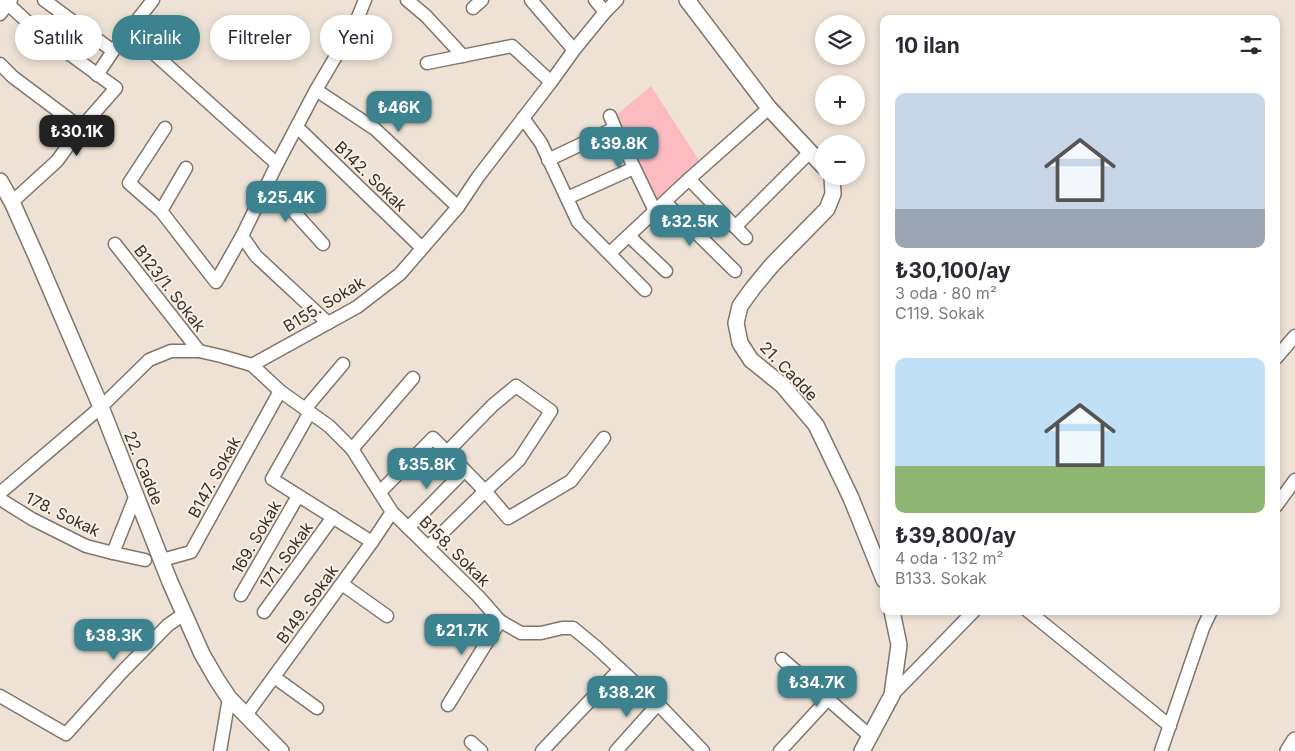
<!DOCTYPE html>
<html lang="tr">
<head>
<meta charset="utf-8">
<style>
	body { margin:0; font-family:Inter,sans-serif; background:#f2f2f3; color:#2b2b33; height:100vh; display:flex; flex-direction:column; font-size:19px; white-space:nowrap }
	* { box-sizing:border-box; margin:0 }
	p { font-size:16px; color:#7c7c81 }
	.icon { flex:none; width:28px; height:28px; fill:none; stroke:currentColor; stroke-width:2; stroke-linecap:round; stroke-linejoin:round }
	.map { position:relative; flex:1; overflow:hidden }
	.sheet { position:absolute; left:880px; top:15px; width:400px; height:600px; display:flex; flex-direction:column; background:#fff; border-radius:10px; box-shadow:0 2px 8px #0003 }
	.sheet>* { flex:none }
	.guide { position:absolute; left:15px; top:15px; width:475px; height:45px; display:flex; gap:10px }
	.controls { position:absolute; left:815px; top:15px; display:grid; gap:10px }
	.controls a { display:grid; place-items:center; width:50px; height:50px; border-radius:50%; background:#fff; box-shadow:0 2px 8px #0003; font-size:25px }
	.price { position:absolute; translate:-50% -42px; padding:0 11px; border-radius:10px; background:#3d838f; color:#fff; font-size:16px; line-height:32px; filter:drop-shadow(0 1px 2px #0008) }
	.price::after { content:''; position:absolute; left:50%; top:30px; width:15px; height:11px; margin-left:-8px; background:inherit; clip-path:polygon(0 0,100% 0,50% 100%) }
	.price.current { background:#222; color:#fff }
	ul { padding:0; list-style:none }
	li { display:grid; align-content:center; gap:10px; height:265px; padding:0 15px }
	li span { display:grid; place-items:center; height:155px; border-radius:10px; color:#555 }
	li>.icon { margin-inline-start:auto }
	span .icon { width:90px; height:90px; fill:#fffc; stroke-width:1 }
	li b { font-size:21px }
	h2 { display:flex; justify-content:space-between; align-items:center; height:60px; padding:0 15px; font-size:21px }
	.chip { padding:0 18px; border-radius:22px; background:#fff; box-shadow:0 2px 8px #0003; font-size:18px; line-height:45px }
	.chip.current { background:#3d838f; color:#fff }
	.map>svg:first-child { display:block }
	.green { fill:#fbbbc1 }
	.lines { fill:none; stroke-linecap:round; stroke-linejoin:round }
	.minor-casing { stroke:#80766b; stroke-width:15 }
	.major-casing { stroke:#80766b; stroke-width:18 }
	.minor { stroke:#fff; stroke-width:12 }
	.major { stroke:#fff; stroke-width:15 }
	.labels { text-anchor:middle; stroke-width:4; stroke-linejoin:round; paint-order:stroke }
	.street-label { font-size:16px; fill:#35302c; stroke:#fbefe3 }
</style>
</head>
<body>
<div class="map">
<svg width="1295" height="751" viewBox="0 0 1295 751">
	<rect width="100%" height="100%" fill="#eee2d6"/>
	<!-- green -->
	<path class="green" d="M 651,86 L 700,162 L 655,202 L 615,116 Z"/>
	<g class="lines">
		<defs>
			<g id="minor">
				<path d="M 3,0 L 8,4 L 34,28 L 116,88 L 81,128 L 57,161 L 12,202"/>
				<path d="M 44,0 L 113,51"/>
				<path d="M 407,0 L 426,16 L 463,56"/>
				<path d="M 531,0 L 574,50"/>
				<path d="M 595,0 L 605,12"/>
				<path d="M 473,8 L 482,0"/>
				<path d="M 0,14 L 11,0"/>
				<path d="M 129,31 L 277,164"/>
				<path d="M 427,63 L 512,46 L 551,82"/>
				<path d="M 0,64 L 13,77 L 81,128"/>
				<path d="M 97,75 L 113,51 L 153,0"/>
				<path d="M 316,90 L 375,129 L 458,207"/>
				<path d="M 610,116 L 615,128 L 655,211"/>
				<path d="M 523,118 L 541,143 L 578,222 L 645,290"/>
				<path d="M 297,127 L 422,248"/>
				<path d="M 165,128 L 129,183 L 161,211 L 216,282 L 242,236 L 277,164 L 316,90 L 356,22 L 365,0"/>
				<path d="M 548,160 L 615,128"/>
				<path d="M 689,179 L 746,238"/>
				<path d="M 268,183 L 323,244"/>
				<path d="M 567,198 L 634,168"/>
				<path d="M 665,202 L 735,271"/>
				<path d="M 161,211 L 186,168"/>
				<path d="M 735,227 L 810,152"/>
				<path d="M 242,236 L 256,256 L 328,323"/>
				<path d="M 629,236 L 666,271"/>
				<path d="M 115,244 L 199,351"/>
				<path d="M 610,253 L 689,179 L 769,108"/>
				<path d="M 1276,358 L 1295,336"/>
				<path d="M 252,365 L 280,391 L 329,426 L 352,449 L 392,512 L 478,596 L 500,621 L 521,633 L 541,633 L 562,628 L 573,628 L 596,647 L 658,704 L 703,751"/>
				<path d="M 305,409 L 343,364"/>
				<path d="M 310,412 L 272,479 L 372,542"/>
				<path d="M 352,449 L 413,378"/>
				<path d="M 380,492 L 433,438 L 485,491 L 508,518 L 571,481 L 604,438"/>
				<path d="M 0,493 L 101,407 L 149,360 L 171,351 L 199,351 L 221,356 L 252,365 L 357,307 L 400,274 L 458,207 L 478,177 L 551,82 L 574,50 L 605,12 L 617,0"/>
				<path d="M 0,499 L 32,519 L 86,546 L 113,553 L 136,495"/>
				<path d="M 1276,506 L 1295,480"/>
				<path d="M 408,528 L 464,471"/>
				<path d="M 428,547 L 485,491 L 519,460 L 551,411 L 516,386 L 493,405 L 446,453"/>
				<path d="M 113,553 L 145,560"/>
				<path d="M 162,560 L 191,552 L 280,391"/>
				<path d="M 342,584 L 387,616"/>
				<path d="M 241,595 L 298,496"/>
				<path d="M 1028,611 L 1170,726"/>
				<path d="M 264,612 L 333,517"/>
				<path d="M 782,659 L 870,736"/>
				<path d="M 274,677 L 317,708"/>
				<path d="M 892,695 L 974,611"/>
				<path d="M 0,696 L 66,734 L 121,673 L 168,625 L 184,614"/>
				<path d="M 448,705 L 500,621"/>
				<path d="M 246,715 L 372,542 L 392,512"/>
				<path d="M 471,742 L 481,751"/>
				<path d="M 220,751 L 229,698"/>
				<path d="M 542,751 L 620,669"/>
				<path d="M 616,751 L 658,704"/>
				<path d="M 780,751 L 828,699"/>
				<path d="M 1161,751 L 1203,628 L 1211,611"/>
			</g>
			<g id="major">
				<path d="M 687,0 L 769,108 L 824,167"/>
				<path d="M 832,176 L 833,194 L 827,209 L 772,265 L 753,288 L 740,306 L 736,323 L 740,343 L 751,360 L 782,385 L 816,425 L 851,498 L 884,580"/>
				<path d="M 0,181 L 12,202 L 37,258 L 101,407 L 170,582 L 202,654 L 217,680 L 229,698 L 281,751"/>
				<path d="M 862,751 L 892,695 L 899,645 L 892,611"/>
				<path d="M 1288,751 L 1295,740"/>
			</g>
		</defs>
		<!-- minor casing -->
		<use href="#minor" class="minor-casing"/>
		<!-- major casing -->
		<use href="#major" class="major-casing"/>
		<!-- minor -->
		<use href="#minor" class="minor"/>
		<!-- major -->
		<use href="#major" class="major"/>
	</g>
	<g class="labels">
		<!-- street labels -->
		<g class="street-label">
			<text transform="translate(371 176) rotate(44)" y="6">B142. Sokak</text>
			<text transform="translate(170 288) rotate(52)" y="6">B123/1. Sokak</text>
			<text transform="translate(324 304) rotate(-31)" y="6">B155. Sokak</text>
			<text transform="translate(789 371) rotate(46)" y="6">21. Cadde</text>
			<text transform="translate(144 468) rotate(68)" y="6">22. Cadde</text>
			<text transform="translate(214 477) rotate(-61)" y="6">B147. Sokak</text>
			<text transform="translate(63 514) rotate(26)" y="6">178. Sokak</text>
			<text transform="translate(256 537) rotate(-60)" y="6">169. Sokak</text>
			<text transform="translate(455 551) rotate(45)" y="6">B158. Sokak</text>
			<text transform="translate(286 555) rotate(-54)" y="6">171. Sokak</text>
			<text transform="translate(307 604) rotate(-54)" y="6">B149. Sokak</text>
		</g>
	</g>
</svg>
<div class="controls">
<a><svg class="icon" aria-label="layers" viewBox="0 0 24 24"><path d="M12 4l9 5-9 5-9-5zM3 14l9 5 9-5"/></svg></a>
<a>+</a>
<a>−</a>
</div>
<b class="price" style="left:399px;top:133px">₺46K</b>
<b class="price current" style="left:77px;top:157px">₺30.1K</b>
<b class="price" style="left:619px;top:169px">₺39.8K</b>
<b class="price" style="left:286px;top:223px">₺25.4K</b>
<b class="price" style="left:690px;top:247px">₺32.5K</b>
<b class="price" style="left:427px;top:490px">₺35.8K</b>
<b class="price" style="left:462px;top:656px">₺21.7K</b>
<b class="price" style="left:114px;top:661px">₺38.3K</b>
<b class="price" style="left:817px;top:708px">₺34.7K</b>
<b class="price" style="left:627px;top:718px">₺38.2K</b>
<div class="guide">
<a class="chip">Satılık</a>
<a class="chip current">Kiralık</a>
<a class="chip">Filtreler</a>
<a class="chip">Yeni</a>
</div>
<section class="sheet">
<h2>10 ilan<svg class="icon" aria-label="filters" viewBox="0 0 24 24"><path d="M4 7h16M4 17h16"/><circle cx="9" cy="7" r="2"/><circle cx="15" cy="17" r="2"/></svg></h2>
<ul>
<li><span style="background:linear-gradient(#c9d6e8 75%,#9aa5b1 0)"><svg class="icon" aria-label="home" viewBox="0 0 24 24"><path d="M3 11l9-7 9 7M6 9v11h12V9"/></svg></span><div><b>₺30,100/ay</b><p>3 oda · 80 m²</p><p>C119. Sokak</p></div></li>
<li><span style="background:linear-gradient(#bfe0f5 70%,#8fb573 0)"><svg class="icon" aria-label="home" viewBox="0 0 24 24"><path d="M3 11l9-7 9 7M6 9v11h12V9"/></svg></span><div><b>₺39,800/ay</b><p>4 oda · 132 m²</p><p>B133. Sokak</p></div></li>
</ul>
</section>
</div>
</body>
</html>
